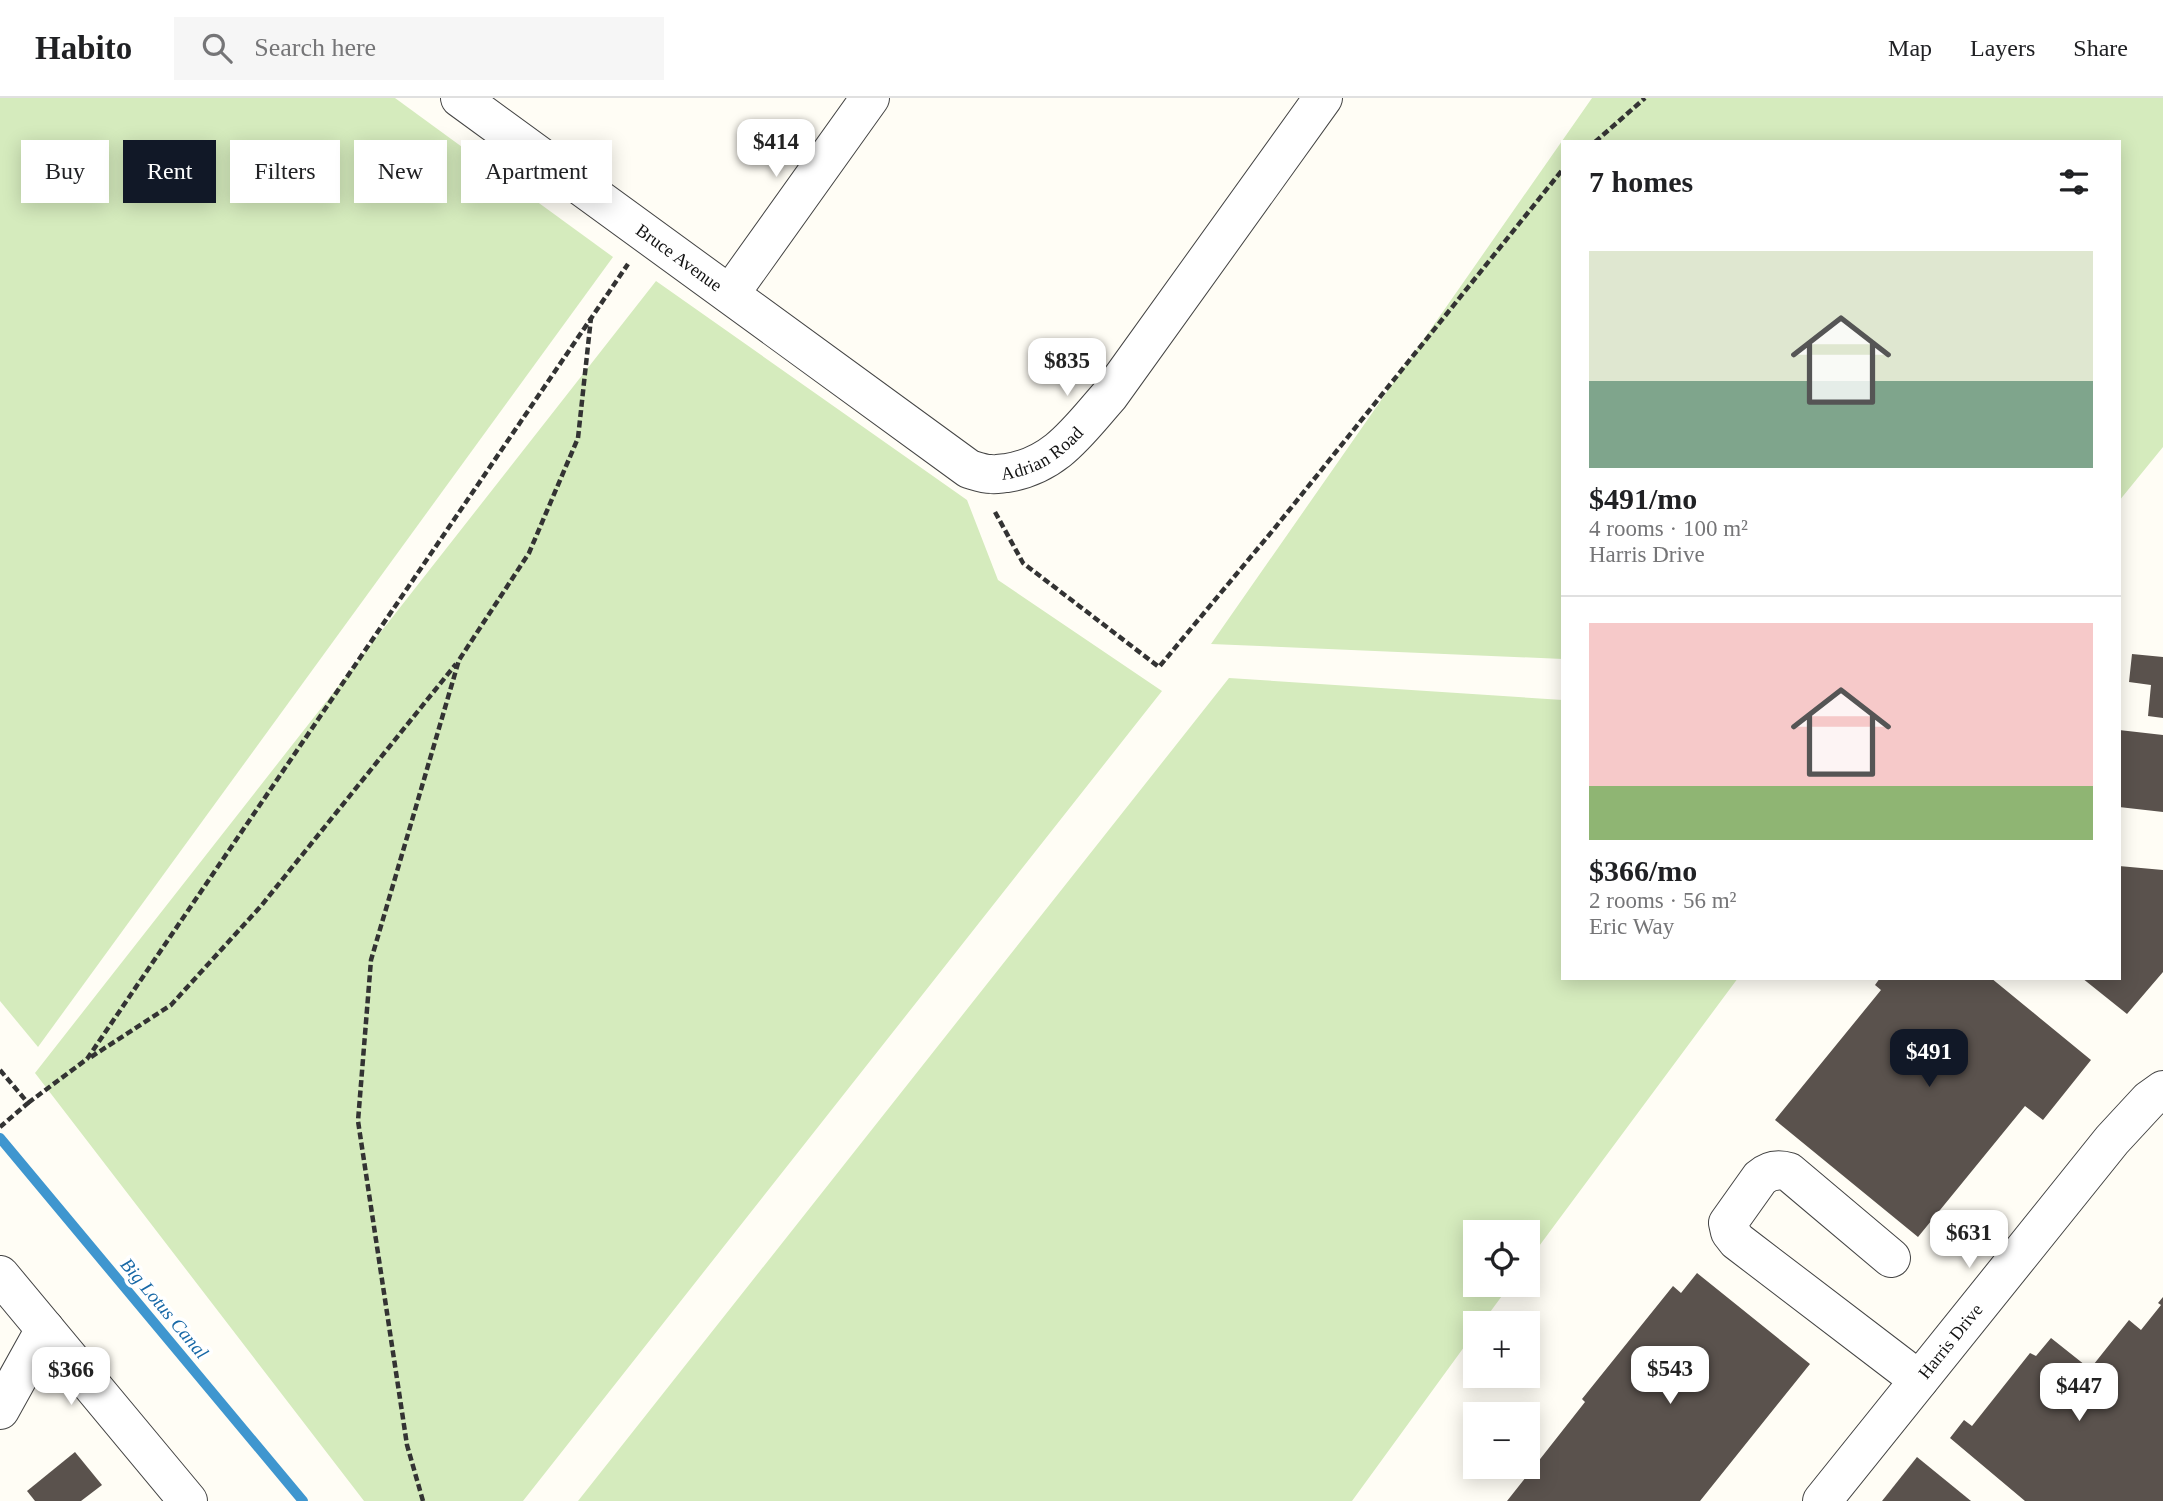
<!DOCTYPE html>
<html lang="en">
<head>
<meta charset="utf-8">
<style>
	body { margin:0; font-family:Georgia,serif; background:#f6f6f6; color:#202124; height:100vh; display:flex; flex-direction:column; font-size:26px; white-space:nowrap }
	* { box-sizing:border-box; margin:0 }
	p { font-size:23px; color:#757577 }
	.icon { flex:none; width:38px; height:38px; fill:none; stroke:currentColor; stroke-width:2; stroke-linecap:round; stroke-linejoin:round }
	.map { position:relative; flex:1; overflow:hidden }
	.drawer { position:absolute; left:1561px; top:42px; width:560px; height:840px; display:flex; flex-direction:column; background:#fff; border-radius:0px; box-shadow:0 4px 18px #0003 }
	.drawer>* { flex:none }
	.banner { position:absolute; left:21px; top:42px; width:665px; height:63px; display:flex; gap:14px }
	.controls { position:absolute; left:1463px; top:1122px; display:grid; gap:14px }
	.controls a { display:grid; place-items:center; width:77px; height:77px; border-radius:0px; background:#fff; box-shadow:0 4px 18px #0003; font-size:35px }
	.price { position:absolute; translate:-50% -60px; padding:0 16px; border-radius:14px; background:#fff; color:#222; font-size:23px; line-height:46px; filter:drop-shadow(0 2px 4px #0008) }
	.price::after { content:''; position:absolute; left:50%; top:42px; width:21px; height:16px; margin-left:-10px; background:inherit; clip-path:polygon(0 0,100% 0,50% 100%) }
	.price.current { background:#111827; color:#fff }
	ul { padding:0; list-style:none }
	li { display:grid; align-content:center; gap:14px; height:371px; padding:0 28px }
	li+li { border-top:2px solid #e0e0e0 }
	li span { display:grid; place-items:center; height:217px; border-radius:0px; color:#555 }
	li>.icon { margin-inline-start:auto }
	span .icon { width:126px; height:126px; fill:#fffc; stroke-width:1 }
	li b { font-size:30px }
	h2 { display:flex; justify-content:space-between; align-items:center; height:84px; padding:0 28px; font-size:30px }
	.chip { padding:0 24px; border-radius:0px; background:#fff; box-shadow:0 4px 18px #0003; font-size:24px; line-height:63px }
	.chip.current { background:#111827; color:#fff }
	header { display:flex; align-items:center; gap:42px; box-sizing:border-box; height:98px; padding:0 35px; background:#fff; border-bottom:2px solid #e0e0e0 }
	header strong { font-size:33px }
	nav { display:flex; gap:38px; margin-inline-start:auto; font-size:24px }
	.search { width:490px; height:63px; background:#f6f6f6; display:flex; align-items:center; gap:18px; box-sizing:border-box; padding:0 24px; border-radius:0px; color:#757577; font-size:26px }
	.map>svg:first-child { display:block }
	.green { fill:#d5ebbd }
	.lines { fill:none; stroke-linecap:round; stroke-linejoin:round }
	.stream { stroke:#3f96cf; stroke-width:10 }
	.building { fill:#5a524d }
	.minor-casing { stroke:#444; stroke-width:40 }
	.path { stroke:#333; stroke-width:4.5; stroke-dasharray:7 3.5; stroke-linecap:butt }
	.minor { stroke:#fff; stroke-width:38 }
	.labels { text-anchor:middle; stroke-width:7; stroke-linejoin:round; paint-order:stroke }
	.street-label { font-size:18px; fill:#111; stroke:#fff }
	.water-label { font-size:19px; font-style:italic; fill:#1768a6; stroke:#fff }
</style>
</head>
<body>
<header>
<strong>Habito</strong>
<div class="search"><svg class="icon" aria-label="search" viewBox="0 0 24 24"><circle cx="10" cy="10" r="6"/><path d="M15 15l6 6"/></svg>Search here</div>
<nav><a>Map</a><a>Layers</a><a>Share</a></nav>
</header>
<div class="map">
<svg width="2163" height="1403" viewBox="0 0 2163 1403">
	<rect width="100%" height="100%" fill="#fffdf5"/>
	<!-- green -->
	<g class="green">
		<path d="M 0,0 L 395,0 L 613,159 L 38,949 L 0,903 Z"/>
		<path d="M 1592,0 L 2163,0 L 2163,349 L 2119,403 L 2119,44 L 1563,44 L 1563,561 L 1211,546 Z"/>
		<path d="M 656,183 L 967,402 L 998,482 L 1162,593 L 523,1403 L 364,1403 L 35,975 Z"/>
		<path d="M 1229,580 L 1563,602 L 1563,880 L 1738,880 L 1528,1163 L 1528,1134 L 1475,1134 L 1475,1186 L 1510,1187 L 1482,1225 L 1475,1225 L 1475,1234 L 1352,1403 L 578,1403 Z"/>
	</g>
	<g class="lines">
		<!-- stream -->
		<path class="stream" d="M 0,1040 L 303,1403"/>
	</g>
	<!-- building -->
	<g class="building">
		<path d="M 2132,556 L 2163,559 L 2163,620 L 2148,618 L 2151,587 L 2129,584 Z"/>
		<path d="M 2119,632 L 2163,637 L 2163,714 L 2119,709 Z"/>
		<path d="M 2119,768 L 2163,772 L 2163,874 L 2127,916 L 2082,880 L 2119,880 Z"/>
		<path d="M 1880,880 L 1991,880 L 2091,962 L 2043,1022 L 2025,1008 L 1918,1139 L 1775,1022 L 1881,892 L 1875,887 Z"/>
		<path d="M 1697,1175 L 1810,1266 L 1700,1403 L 1507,1403 L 1585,1304 L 1582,1301 L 1673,1188 L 1681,1195 Z"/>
		<path d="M 2163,1199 L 2163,1403 L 2025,1403 L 1950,1340 L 1964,1322 L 1972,1328 L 2030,1255 L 2036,1258 L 2051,1240 L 2090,1271 L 2129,1222 L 2141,1232 L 2161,1207 L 2158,1205 Z"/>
		<path d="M 75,1354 L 102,1387 L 81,1403 L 35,1403 L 27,1393 Z"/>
		<path d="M 1917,1359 L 1971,1403 L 1882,1403 Z"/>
	</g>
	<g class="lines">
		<defs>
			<g id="minor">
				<path id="s1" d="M 460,0 L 969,371 C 976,373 984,376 991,376 C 996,377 1002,375 1007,375 C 1056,367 1078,333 1109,298 L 1323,0"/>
				<path d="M 730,196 L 870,0"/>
				<path d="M 1891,1160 L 1789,1074 C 1779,1071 1769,1072 1760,1080 L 1728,1125 L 1730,1134 L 1737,1143 L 1919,1282"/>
				<path d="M 0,1177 L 188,1403"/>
				<path d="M 0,1312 L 45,1231"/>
				<path id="s2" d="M 1822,1403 L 2112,1042 L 2149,1002 L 2163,992"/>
			</g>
		</defs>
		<!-- minor casing -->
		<use href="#minor" class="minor-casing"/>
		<!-- path -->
		<g class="path">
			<path d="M 1595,44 L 1645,0"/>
			<path d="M 995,414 L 1023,465 L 1159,569 L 1274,431 L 1563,71"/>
			<path d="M 91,959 L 171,907 L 261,808 L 456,566"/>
			<path d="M 0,972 L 28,1005 L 0,1029"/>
			<path d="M 28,1005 L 87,961 L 628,166"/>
			<path d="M 423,1403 L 407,1347 L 358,1023 L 371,862 L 459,562 L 529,455 L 578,340 L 591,220"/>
		</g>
		<!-- minor -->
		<use href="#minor" class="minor"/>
	</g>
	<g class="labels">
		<!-- street labels -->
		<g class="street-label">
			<text dy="6" stroke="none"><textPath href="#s1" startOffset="271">Bruce Avenue</textPath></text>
			<text dy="6" stroke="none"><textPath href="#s1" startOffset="709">Adrian Road</textPath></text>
			<text dy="6" stroke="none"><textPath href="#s2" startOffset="205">Harris Drive</textPath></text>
		</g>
		<!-- water labels -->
		<g class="water-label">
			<text transform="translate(165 1210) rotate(50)" y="7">Big Lotus Canal</text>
		</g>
	</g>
</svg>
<div class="controls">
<a><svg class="icon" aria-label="locate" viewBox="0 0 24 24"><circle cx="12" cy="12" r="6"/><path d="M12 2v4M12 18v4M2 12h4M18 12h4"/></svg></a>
<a>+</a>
<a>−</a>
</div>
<b class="price" style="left:776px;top:81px">$414</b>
<b class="price" style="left:1067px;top:300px">$835</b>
<b class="price current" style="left:1929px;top:991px">$491</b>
<b class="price" style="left:1969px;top:1172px">$631</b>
<b class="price" style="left:1670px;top:1308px">$543</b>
<b class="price" style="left:71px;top:1309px">$366</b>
<b class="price" style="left:2079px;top:1325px">$447</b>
<div class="banner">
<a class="chip">Buy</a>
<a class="chip current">Rent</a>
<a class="chip">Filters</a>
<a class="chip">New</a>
<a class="chip">Apartment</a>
</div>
<section class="drawer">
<h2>7 homes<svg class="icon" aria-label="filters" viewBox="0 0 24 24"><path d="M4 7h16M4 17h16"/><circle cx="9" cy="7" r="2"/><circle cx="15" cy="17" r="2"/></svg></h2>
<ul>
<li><span style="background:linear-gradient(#dfe7d0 60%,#7fa58c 0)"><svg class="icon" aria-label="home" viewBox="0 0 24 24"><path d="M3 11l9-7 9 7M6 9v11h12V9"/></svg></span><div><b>$491/mo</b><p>4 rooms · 100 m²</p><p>Harris Drive</p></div></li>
<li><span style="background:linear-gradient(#f6c9c9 75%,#8fb573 0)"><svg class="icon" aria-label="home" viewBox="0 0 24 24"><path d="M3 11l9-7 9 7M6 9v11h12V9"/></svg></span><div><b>$366/mo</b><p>2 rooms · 56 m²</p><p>Eric Way</p></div></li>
</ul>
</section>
</div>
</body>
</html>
